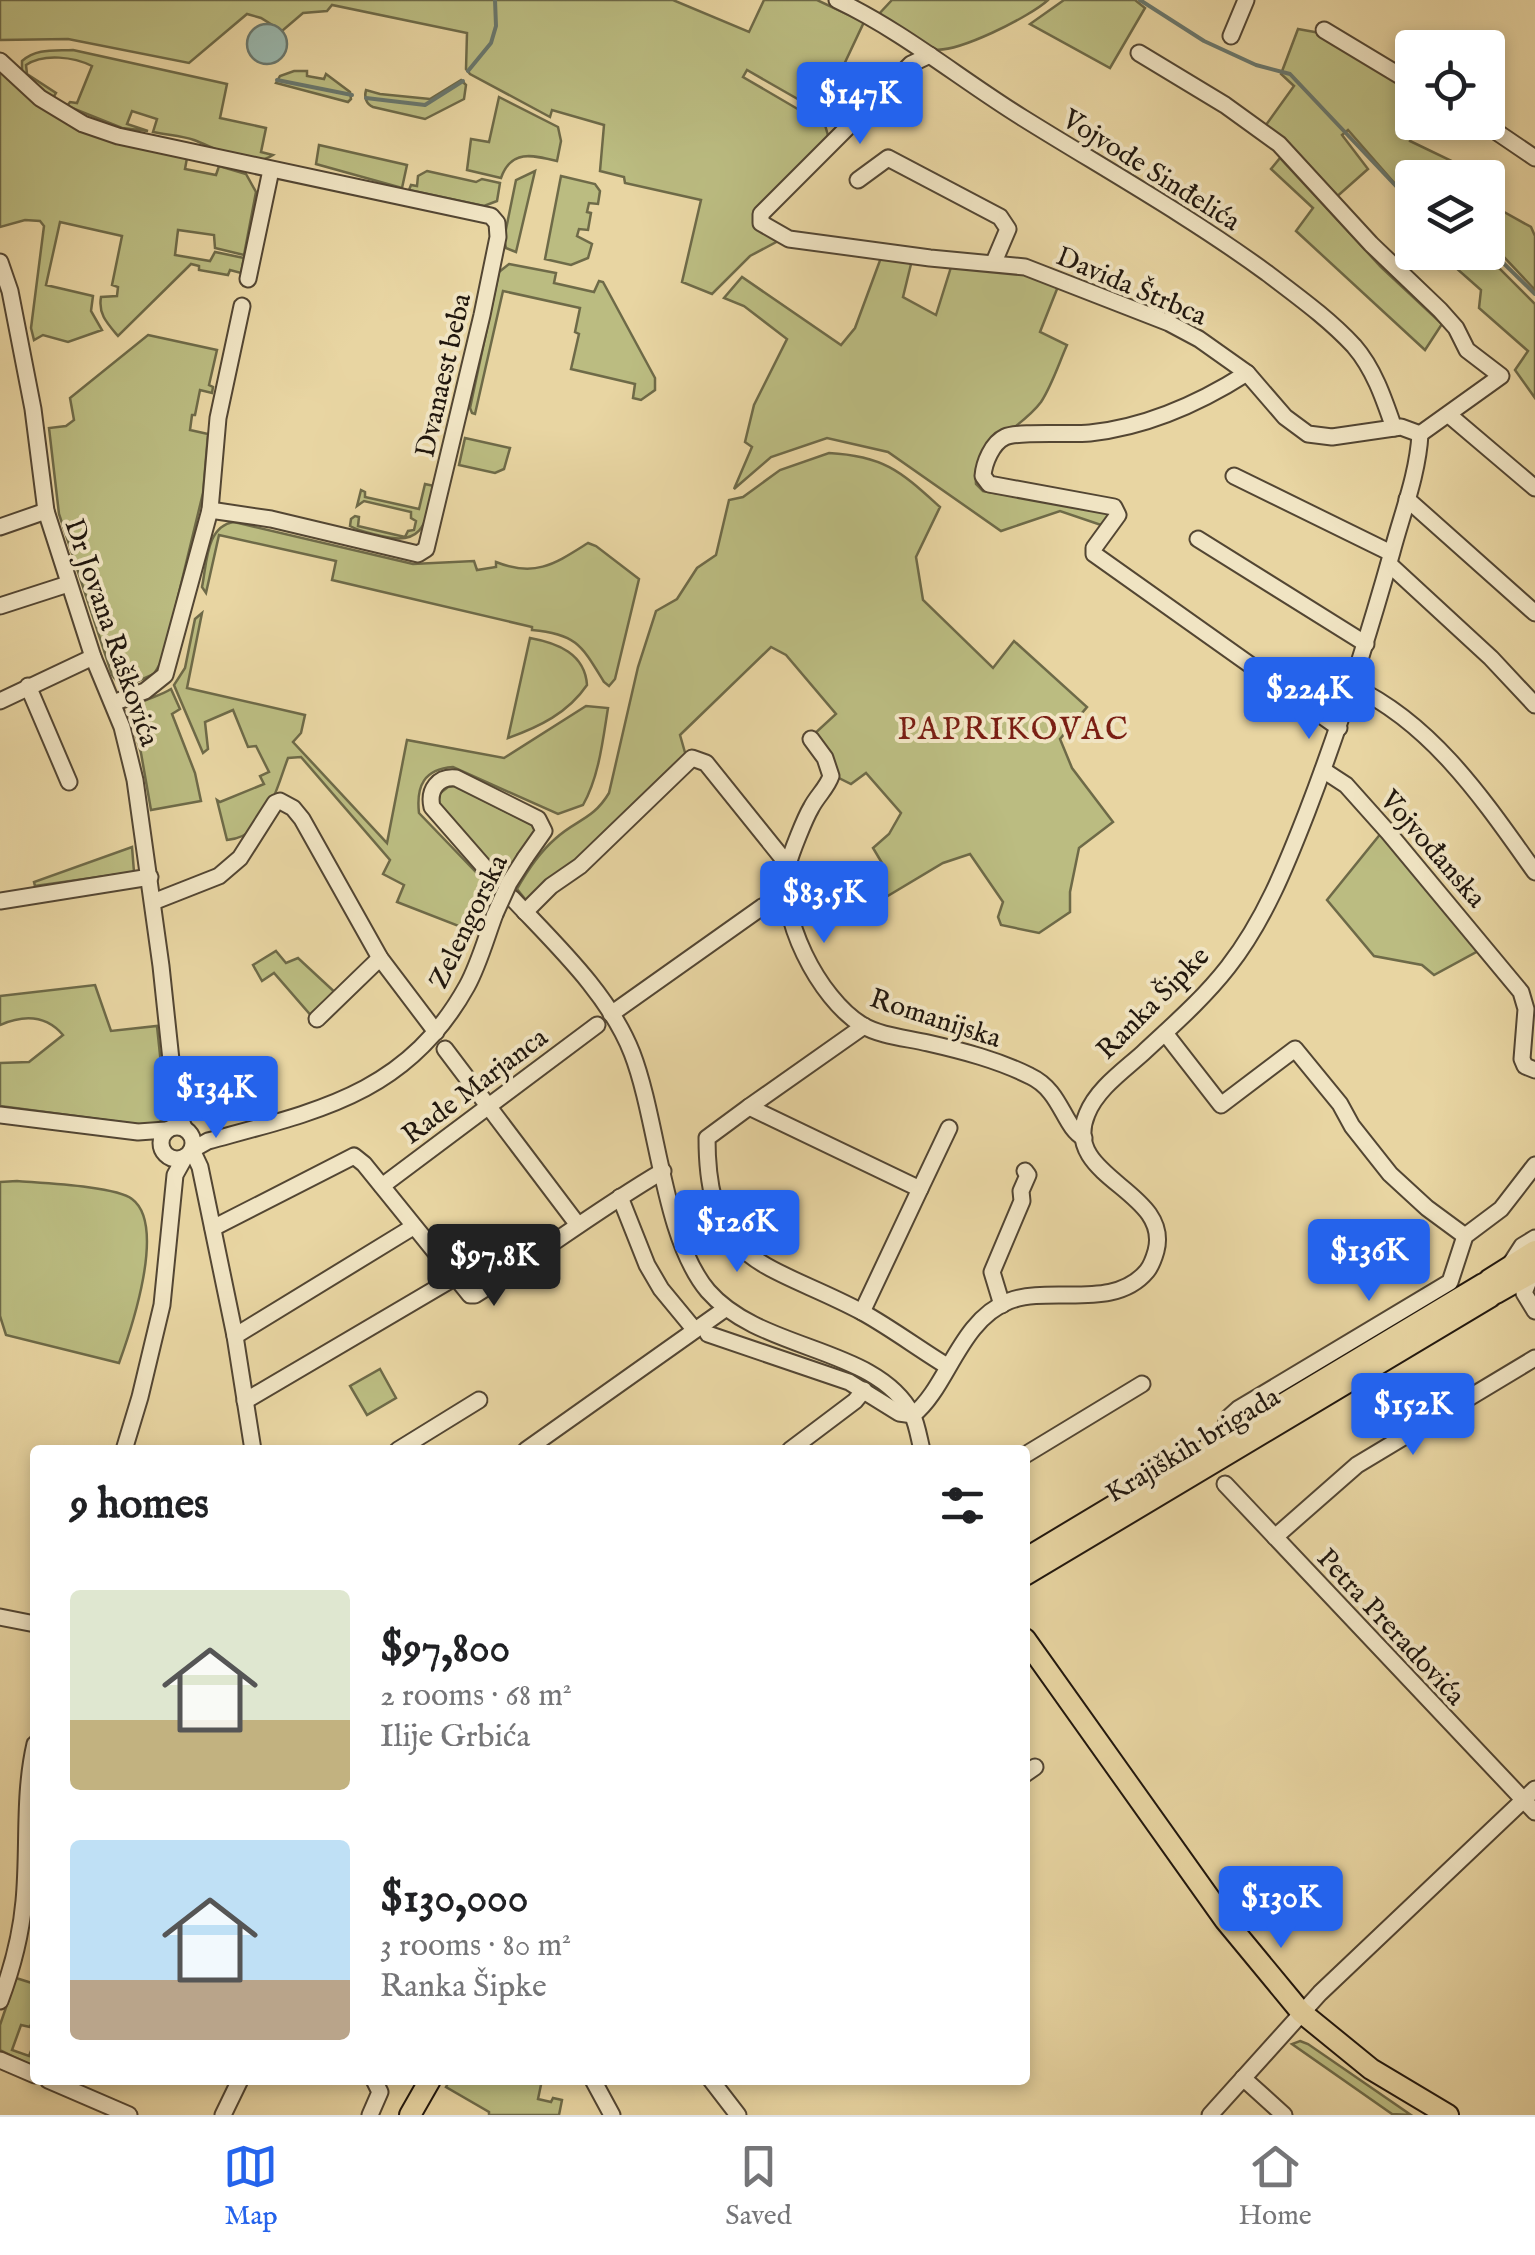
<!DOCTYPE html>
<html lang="en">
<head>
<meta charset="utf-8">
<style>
	body { margin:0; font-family:"IM FELL English",serif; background:#f6f6f6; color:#202124; height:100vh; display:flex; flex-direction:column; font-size:38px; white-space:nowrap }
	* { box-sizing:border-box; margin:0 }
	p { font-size:32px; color:#757577 }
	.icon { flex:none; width:55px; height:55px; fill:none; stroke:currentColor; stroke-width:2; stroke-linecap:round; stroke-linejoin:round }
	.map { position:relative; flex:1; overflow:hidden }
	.side { position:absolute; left:30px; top:1445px; width:1000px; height:640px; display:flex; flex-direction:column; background:#fff; border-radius:10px; box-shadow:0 5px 15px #0003 }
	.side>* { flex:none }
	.fabs { position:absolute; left:1395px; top:30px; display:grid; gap:20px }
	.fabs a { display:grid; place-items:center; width:110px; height:110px; border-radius:10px; background:#fff; box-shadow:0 5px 15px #0003; font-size:50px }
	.price { position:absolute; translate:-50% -85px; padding:0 22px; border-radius:10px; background:#2563eb; color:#fff; font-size:32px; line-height:65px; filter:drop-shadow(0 2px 5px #0008) }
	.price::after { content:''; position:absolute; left:50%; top:60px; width:30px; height:22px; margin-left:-15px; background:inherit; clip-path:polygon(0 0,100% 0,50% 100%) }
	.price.current { background:#222; color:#fff }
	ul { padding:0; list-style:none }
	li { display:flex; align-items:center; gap:30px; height:250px; padding:0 40px }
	li span { display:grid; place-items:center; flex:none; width:280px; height:200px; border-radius:10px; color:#555 }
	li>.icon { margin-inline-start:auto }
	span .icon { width:120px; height:120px; fill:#fffc; stroke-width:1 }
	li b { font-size:42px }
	h2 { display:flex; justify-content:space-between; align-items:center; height:120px; padding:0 40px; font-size:42px }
	.menu { display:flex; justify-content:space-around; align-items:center; height:140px; border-top:2px solid #e0e0e0; background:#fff; font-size:28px; color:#757577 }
	.menu a { display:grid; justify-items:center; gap:5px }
	.menu .current { color:#2563eb }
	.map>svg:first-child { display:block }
	.green { fill:#bbbc81; stroke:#6e6a48; stroke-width:2.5 }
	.water { fill:#99b7ad; stroke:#69776d; stroke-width:2.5 }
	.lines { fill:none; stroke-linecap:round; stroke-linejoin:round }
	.stream { stroke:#69776d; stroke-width:4 }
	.minor-casing { stroke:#534633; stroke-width:19 }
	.major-casing { stroke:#21170e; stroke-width:24 }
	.minor { stroke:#f0e4c3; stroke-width:15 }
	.major { stroke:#e8d5a2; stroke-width:20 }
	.minor-bridge-casing { stroke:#534633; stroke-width:19; stroke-linecap:butt }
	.minor-bridge { stroke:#f0e4c3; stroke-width:15 }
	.labels { text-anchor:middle; stroke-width:8; stroke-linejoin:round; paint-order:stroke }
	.street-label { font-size:28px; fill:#21170e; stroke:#f0e4c3 }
	.quarter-label { font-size:32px; letter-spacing:2.5px; fill:#7a1f14; stroke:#f0e4c3 }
</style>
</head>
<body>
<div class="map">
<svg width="1535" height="2115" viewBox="0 0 1535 2115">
	<rect width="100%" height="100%" fill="#e8d5a2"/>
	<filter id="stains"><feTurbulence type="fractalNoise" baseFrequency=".002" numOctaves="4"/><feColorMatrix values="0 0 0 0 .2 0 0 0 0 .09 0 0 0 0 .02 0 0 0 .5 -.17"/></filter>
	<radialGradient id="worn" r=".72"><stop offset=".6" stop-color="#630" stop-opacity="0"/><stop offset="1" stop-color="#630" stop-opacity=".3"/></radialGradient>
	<!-- green -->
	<g class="green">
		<path d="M 0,0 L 673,0 L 749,32 L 764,0 L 817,0 L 864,22 L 840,73 L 836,72 L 817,110 L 747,70 L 743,77 L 825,125 L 829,139 L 759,212 L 778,241 L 750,256 L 712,294 L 682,282 L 701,200 L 625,183 L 624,177 L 600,171 L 604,125 L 552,110 L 550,117 L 470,74 L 466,69 L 467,33 L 332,5 L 327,11 L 303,13 L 282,31 L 261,18 L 247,14 L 189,63 L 68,39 L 0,40 Z"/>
		<path d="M 892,0 L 1048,0 C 1031,16 955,55 932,49 C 914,44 894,26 878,15 Z"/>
		<path d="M 1064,0 L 1135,0 L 1145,8 L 1110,68 L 1030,24 Z"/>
		<path d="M 1298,29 L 1320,33 L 1412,90 L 1412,122 L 1417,123 L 1410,141 L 1456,163 L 1450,177 L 1412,178 L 1412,198 L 1397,186 L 1348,130 L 1342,135 L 1368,169 L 1333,200 L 1263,129 L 1294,86 L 1281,74 Z"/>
		<path d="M 73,50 L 227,84 L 220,118 L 266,128 L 261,152 L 273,155 C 251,170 216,148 194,140 C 182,136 167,135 153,132 L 157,119 L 132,111 L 127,124 L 148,131 L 122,128 L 67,106 L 70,102 L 77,103 L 92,66 C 74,57 44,53 26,65 L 27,74 L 56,93 L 53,98 L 22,73 L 22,61 C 37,48 54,51 73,50 Z"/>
		<path d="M 0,71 C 53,125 115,141 187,158 L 185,169 L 216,175 L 219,166 L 246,174 L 256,192 L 244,255 L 215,248 L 214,235 L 178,230 L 175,255 L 210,261 L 215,252 L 244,258 L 241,273 L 230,270 L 228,275 L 199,270 L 199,266 L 191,264 L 118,336 C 107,323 98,314 101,297 L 117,296 L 118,287 L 112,285 L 122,236 L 60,222 L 46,285 L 93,296 L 91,311 L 102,330 L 68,342 L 43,335 L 34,340 L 31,328 L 44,226 L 40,221 L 25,220 L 0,227 Z"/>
		<path d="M 294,71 L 307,71 L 307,76 L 324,79 L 326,74 L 350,92 L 351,99 L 348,102 L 276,83 L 280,76 Z"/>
		<path d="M 461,80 L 466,85 L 464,99 L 425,119 L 373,107 C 366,104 364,97 366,90 L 380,94 L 430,99 Z"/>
		<path d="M 499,97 L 558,127 L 561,141 L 557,161 C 533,155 511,149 501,178 L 467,170 L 471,139 L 489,142 Z"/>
		<path d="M 319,145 L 407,165 L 402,188 L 316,164 Z"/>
		<path d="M 1280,158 L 1381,267 L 1442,324 L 1425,350 L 1296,231 L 1313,208 L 1271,169 Z"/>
		<path d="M 427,171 L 476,182 L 482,179 L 500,183 L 497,201 L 484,206 L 409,190 L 411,185 L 417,186 L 418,176 Z"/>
		<path d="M 535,171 L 516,252 L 506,248 L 504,239 L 516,180 Z"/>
		<path d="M 561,176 L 595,184 L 600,191 L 598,204 L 589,203 L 587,212 L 591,213 L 588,230 L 579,229 L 577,236 L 592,244 L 588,258 L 571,265 L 545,259 Z"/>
		<path d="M 1488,203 L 1531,227 L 1535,236 L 1535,290 L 1488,240 Z"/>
		<path d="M 1438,252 L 1484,253 L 1535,304 L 1535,398 L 1515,370 L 1528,351 L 1479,308 L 1481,290 Z"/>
		<path d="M 882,255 L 912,260 L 903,297 L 936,315 L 952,264 L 1007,268 L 1059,284 L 1040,332 L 1067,345 C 1059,363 1052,385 1041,402 C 1020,431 973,445 976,484 L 983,491 L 1103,511 L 1111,517 L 1104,526 L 1060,511 L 1001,531 L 888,452 L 827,438 L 771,457 L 734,489 L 752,447 L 745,442 L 754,405 L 787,339 L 744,306 L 724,298 L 742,277 L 841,345 L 855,328 Z"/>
		<path d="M 509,264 L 556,273 L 554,283 L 594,292 L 599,281 L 603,282 L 655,378 L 655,390 L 641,400 L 633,398 L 635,384 L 571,369 L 579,334 L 575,332 L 580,308 L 503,291 L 475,414 L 472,413 L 470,408 L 499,272 Z"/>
		<path d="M 148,335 L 217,350 L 209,385 L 213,387 L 212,393 L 200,390 L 195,415 L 192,415 L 190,430 L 208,434 L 203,493 L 163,659 L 154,674 L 127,686 L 118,683 L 112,675 L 59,514 L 49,428 L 66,426 L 74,420 L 70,398 Z"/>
		<path d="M 465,438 L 510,448 L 504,469 L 495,473 L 459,465 Z"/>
		<path d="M 829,453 C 885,456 901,472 940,507 L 916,557 L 923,600 L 993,668 L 1014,641 L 1087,707 L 1060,739 L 1072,768 L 1113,822 L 1079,848 L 1070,892 L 1070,912 L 1039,933 L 1001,925 L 998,917 L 1003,902 L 970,854 L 943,863 L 871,906 L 860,878 L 882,863 L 873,848 L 889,834 L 901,813 L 866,773 L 851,784 L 835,776 L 812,736 L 836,714 L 786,655 L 771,647 L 680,735 L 686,756 L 529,904 L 517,889 C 527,871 540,852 555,839 C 575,820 593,820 609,793 L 638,667 L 656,611 L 677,599 L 697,568 L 716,555 L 729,500 L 743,497 L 780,470 Z"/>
		<path d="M 425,484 L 434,486 C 426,521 425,547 381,536 C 370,533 359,531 350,526 L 351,519 L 355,516 L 359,517 L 358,526 L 405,537 L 408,531 L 414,530 L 416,521 L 411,518 L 411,512 L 364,501 L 357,506 L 361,490 L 365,492 L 365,497 L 419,509 Z"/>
		<path d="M 234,522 L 413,564 L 474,561 L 477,570 L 496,567 L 496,562 C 536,578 556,563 588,543 L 596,546 L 639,579 L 615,679 L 609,686 L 604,682 C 582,646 577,634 532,630 L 532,627 L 332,580 L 336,561 L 219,535 L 206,593 L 202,587 C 207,563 206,526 234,522 Z"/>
		<path d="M 202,613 L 187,688 L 305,715 L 301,733 L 293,742 L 387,843 L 407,740 L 504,758 L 586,706 L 608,708 C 603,739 599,777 583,805 L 558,814 L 453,767 C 424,769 416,786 419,813 L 496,893 L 479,934 L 397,902 L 404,885 L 383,874 L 390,860 L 301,757 L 288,758 C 276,789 267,837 227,840 L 217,800 L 220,802 L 264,784 L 260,776 L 269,772 L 256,746 L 248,747 L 233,710 L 205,722 L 208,749 L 203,753 L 174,685 L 185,668 L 195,619 Z"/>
		<path d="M 530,638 C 558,643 585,654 587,685 C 568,713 539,727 508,738 Z"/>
		<path d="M 171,689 L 180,709 L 172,714 L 195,773 L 201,801 L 151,810 L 141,753 L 128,711 C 136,701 159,697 171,689 Z"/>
		<path d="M 455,786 L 534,826 L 535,835 L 504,877 L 439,806 L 439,794 L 448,787 Z"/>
		<path d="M 1382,832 L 1478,951 L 1434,975 L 1422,965 L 1374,956 L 1327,900 Z"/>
		<path d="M 132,847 L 134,872 L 35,886 L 34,882 Z"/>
		<path d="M 276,951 L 286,963 L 298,958 L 339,996 L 314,1019 L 274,973 L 262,981 L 253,965 Z"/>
		<path d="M 95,985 L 111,1031 L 157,1026 L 166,1112 L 163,1120 L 151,1126 L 0,1106 L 0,1063 L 29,1062 L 63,1035 C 46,1015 23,1015 0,1025 L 0,996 Z"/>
		<path d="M 17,1181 C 40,1183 116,1186 132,1199 C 167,1225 131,1330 119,1363 L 6,1335 L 0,1316 L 0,1182 Z"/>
		<path d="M 380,1369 L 396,1398 L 367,1415 L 350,1386 Z"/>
		<path d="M 16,1978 L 35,1984 L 35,2014 L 30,2027 L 21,2025 L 12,2050 L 29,2056 L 35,2041 L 35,2067 L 0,2050 L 0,2025 Z"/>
		<path d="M 1300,2041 L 1308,2044 L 1411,2115 L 1392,2114 L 1292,2044 Z"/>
		<path d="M 450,2080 L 542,2080 L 538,2099 L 551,2102 L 553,2098 L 562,2100 L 559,2115 L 489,2115 L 489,2112 L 446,2087 Z"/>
	</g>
	<!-- water -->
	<circle class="water" cx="267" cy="44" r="20"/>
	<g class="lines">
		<!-- stream -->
		<g class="stream">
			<path d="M 1140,0 L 1204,41 L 1256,65 L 1290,74 L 1412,203"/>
			<path d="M 468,71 L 491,43 L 496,26 L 495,0"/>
			<path d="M 277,80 L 352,95"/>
			<path d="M 366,98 L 425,105 L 463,81"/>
			<path d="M 1488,248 L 1535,294"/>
		</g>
		<defs>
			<g id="minor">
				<path d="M 837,0 C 904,32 960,79 1023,118 C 1105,169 1189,216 1267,273 C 1297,296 1328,318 1354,346 C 1374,369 1384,399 1394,428"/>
				<path d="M 1324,30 L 1412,83"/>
				<path d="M 1231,36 L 1246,0"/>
				<path d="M 1139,53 L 1225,105 L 1279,144 L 1371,244 L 1440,310 L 1456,328 L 1467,350 L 1501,376 L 1420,434"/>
				<path d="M 930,55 L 911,64 L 761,214 L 761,223 L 789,239 L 930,258 L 1025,267 L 1169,323 L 1199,339 L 1247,373 L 1285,417 L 1308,434 L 1332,437 L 1401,427 L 1420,434"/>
				<path d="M 0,61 L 40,98 L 83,124 L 118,136 L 491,216 L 497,223 L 498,237 L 482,315 L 426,549 L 418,554 L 271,519 L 210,510 L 165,675 L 145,691 L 113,703"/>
				<path d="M 1482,122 L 1535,158"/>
				<path d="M 858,180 L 888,158 L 1000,217 L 1008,229 L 994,262"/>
				<path d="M 0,262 L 10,291 L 33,409 L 46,511 L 93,657 L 122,727 L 135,780 L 161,966 L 176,1107 L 184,1128"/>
				<path d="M 248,279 L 271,170"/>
				<path d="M 1247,373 C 1200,403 1146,427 1090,433 C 1071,435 1018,431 1005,437 C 992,443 984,463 983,476 L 989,484 L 1114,507 L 1118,515 L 1094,548 L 1094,554 L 1339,728"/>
				<path d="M 1449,415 L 1535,488"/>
				<path d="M 1234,476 L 1391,553"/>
				<path d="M 1407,499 L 1535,613"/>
				<path d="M 210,510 L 218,418 L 242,306"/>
				<path d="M 0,527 L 46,511"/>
				<path d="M 1198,539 L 1366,644"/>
				<path d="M 1389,564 L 1491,658 L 1535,705"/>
				<path d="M 0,606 L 68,584"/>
				<path d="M 28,686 L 69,782"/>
				<path d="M 1354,687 C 1434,725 1485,802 1535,872"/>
				<path d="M 0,701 L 93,657"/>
				<path d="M 811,739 L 825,758 L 831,776 C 827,788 817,796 811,808 C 805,818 791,853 788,865 C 776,915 819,999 862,1025 C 880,1036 907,1038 928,1043 C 963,1051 998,1060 1030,1076 C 1062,1091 1063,1127 1084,1138"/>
				<path d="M 1323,770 L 1346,785 L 1388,832 L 1521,992 L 1526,1009 L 1522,1059 L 1525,1066 L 1535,1070"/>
				<path d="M 500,885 L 432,807 C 428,790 438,776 456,778 L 538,819 L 544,831 L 525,858"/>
				<path d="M 512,898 C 555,944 609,994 632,1053 C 658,1120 663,1238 708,1291 C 761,1352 876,1346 912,1414 C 917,1424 919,1438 922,1450"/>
				<path d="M 0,901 L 150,877"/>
				<path d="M 153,902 L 219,876 L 240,858 L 275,803 L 280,801 L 293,808 L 302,819 L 380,958 L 436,1032"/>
				<path d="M 525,912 L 551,886 L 580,866 L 692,758 L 706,763 L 788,865"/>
				<path d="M 611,1014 L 762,907 L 788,896"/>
				<path d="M 317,1019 L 380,958"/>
				<path d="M 864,1026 L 749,1107 L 920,1189 L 949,1128"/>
				<path d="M 1165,1033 L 1221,1105 L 1295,1049 L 1340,1104 L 1352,1126 L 1390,1174 L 1427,1208 L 1465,1236"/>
				<path d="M 445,1049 L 578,1225"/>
				<path d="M 749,1107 L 707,1138 C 707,1267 768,1262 862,1312 C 891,1328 919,1349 947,1366"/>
				<path d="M 0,1115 L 138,1132 L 166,1130"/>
				<circle cx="177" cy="1143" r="16"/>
				<path d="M 192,1150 L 208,1141 C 318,1111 407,1094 467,986 C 479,964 486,938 495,914"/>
				<path d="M 192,1150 L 200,1167 L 235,1336 L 253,1450"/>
				<path d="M 382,1186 L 597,1025"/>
				<path d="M 620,1197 L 647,1265 L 661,1289 L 694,1329"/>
				<path d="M 213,1228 L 354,1156 L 364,1164 L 470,1295 L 475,1295 C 538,1255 598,1209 663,1171"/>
				<path d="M 1511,1263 L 1522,1246 L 1535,1238"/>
				<path d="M 1532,1273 L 1524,1293 L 1535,1311"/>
				<path d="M 1002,1305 L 992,1272 L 1022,1201 L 1021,1191 L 1028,1175 L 1025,1171"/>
				<path d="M 862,1312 L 920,1189"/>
				<path d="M 708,1334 L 849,1382 L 899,1413 L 913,1415"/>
				<path d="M 235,1336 L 413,1227"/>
				<path d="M 245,1401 L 454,1278"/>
				<path d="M 913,1415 C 948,1387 959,1321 1009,1301 C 1051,1285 1114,1311 1147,1271 C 1151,1266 1154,1258 1156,1251 C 1172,1190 1060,1178 1087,1114 C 1097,1089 1123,1071 1143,1053 C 1173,1025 1203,999 1228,967 C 1264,921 1286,866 1307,812 C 1340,726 1367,641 1392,552 C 1402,514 1418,474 1420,434"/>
				<path d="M 1221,1441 L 1228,1418 L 1238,1409 L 1450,1282 L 1465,1236 L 1501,1209 L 1535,1165"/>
				<path d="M 124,1450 L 140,1397 L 162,1305 L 175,1175 L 185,1157"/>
				<path d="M 398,1450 L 479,1400"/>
				<path d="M 526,1450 L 725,1309"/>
				<path d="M 790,1450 L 855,1401 L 864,1390"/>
				<path d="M 1025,1455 L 1142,1384"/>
				<path d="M 1225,1484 L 1535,1812"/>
				<path d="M 1275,1537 L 1357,1465 L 1535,1358"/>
				<path d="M 0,1617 L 35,1624"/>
				<path d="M 1025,1774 L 1035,1767"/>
				<path d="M 0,2001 C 12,1969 21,1935 24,1901 C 29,1848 23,1796 35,1744"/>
				<path d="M 0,2060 L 35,2075"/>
				<path d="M 1243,2078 L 1284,2115"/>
				<path d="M 48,2080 L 129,2115"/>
				<path d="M 593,2080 L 612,2115"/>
				<path d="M 711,2080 L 738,2115"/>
				<path d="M 223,2115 L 240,2080"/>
				<path d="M 370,2115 L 380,2092 L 374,2080"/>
				<path d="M 1210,2115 L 1320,1993 L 1535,1789"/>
			</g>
			<g id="major">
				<path d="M 1489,1280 L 1535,1251"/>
				<path d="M 1496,1293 L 1535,1271"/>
				<path d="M 1025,1559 L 1483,1284"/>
				<path d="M 1025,1575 L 1490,1297"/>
				<path d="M 1025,1639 L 1225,1920 L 1301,2012 L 1371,2069 L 1448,2115"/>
				<path d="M 410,2115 L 430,2080"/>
			</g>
		</defs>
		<!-- minor casing -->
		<use href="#minor" class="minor-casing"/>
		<!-- major casing -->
		<use href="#major" class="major-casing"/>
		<!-- minor -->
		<use href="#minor" class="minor"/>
		<!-- major -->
		<use href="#major" class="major"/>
		<defs>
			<path id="minor-bridge" d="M 495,914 L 509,883 L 525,858"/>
		</defs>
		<!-- minor-bridge casing -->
		<use href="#minor-bridge" class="minor-bridge-casing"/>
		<!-- minor-bridge -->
		<use href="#minor-bridge" class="minor-bridge"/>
	</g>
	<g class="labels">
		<!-- street labels -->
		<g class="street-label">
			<text transform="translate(1152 169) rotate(32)" y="10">Vojvode Sinđelića</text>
			<text transform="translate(1132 285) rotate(23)" y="10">Davida Štrbca</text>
			<text transform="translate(442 375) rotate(-77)" y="10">Dvanaest beba</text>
			<text transform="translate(113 632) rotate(71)" y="10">Dr Jovana Raškovića</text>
			<text transform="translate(1434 848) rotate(49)" y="10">Vojvođanska</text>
			<text transform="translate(467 921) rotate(-64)" y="10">Zelengorska</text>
			<text transform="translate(1152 1002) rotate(-45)" y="10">Ranka Šipke</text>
			<text transform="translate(936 1017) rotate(18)" y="10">Romanijska</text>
			<text transform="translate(474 1085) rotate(-37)" y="10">Rade Marjanca</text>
			<text transform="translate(1192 1444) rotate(-31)" y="10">Krajiških brigada</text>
			<text transform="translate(1392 1626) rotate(47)" y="10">Petra Preradovića</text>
		</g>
		<!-- quarter labels -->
		<g class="quarter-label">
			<text x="1014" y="739">PAPRIKOVAC</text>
		</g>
	</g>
	<rect width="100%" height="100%" filter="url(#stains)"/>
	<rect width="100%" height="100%" fill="url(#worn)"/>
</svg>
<div class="fabs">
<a><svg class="icon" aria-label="locate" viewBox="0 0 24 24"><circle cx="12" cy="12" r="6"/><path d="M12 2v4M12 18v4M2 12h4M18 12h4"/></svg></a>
<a><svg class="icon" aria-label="layers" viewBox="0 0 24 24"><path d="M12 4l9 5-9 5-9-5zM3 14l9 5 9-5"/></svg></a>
</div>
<b class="price" style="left:860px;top:147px">$147K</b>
<b class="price" style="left:1309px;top:742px">$224K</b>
<b class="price" style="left:824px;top:946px">$83.5K</b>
<b class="price" style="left:216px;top:1141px">$134K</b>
<b class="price" style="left:737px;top:1275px">$126K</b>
<b class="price" style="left:1369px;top:1304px">$136K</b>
<b class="price current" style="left:494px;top:1309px">$97.8K</b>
<b class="price" style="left:1413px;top:1458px">$152K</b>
<b class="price" style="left:1281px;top:1951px">$130K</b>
<section class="side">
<h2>9 homes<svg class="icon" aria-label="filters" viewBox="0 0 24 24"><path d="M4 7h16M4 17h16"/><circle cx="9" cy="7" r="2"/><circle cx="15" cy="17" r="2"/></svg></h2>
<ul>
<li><span style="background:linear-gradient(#dfe7d0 65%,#c2b280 0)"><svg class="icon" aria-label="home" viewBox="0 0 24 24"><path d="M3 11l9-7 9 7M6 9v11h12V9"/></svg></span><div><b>$97,800</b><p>2 rooms · 68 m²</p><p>Ilije Grbića</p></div></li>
<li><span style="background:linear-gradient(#bfe0f5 70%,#b9a48a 0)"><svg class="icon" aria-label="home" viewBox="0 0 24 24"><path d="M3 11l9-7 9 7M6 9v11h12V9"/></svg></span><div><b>$130,000</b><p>3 rooms · 80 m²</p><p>Ranka Šipke</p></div></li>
</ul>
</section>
</div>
<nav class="menu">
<a class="current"><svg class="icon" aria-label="map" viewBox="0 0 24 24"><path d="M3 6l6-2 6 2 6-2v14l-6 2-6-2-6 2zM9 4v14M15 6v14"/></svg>Map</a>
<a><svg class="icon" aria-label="saved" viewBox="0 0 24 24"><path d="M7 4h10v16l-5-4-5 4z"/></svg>Saved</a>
<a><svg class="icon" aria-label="home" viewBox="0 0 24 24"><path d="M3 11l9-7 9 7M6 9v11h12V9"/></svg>Home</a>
</nav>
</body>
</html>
